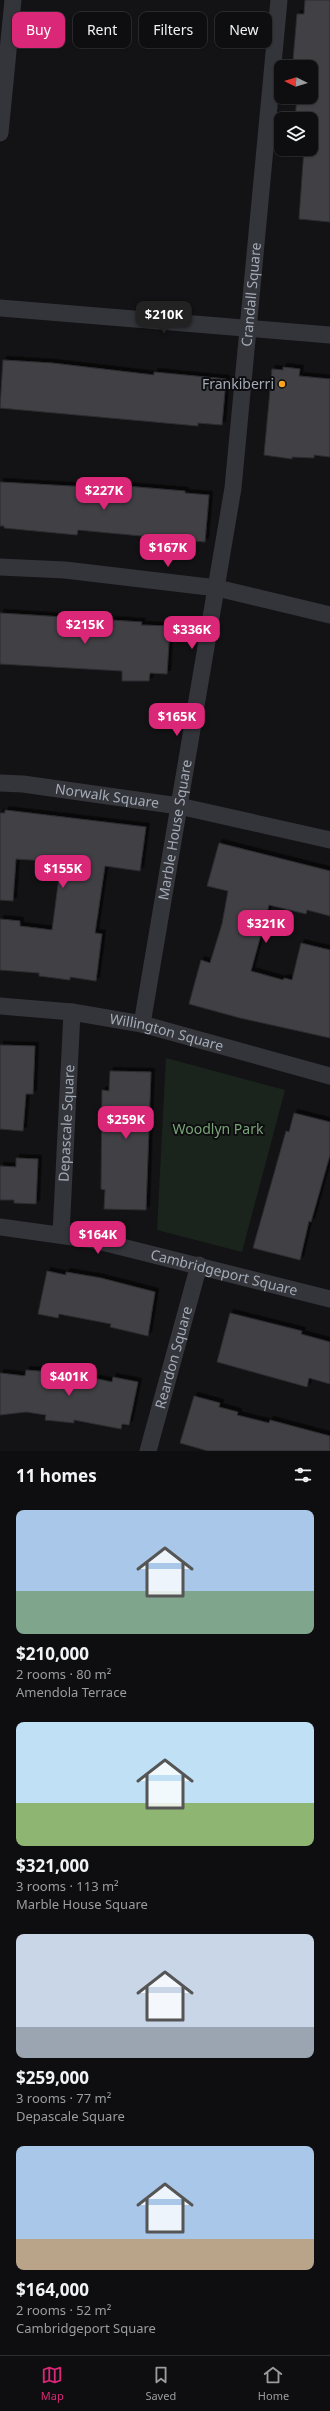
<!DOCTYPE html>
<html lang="en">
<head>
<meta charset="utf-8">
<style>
	body { margin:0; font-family:"Noto Sans",sans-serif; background:#171719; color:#f1f3f6; height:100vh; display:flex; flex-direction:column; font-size:15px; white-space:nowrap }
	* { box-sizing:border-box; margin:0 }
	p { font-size:13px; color:#9b9c9f }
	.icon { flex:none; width:22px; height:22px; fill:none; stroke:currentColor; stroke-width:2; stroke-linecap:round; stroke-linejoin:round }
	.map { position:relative; height:1451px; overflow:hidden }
	.sheet { display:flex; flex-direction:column; background:#0e0e10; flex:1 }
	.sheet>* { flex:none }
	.top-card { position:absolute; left:12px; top:12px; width:306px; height:36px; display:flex; gap:8px }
	.needle { width:26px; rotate:275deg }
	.fabs { position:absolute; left:274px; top:60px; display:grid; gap:8px }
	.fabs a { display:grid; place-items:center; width:44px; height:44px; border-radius:8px; background:#0e0e10; box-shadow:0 1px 3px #0004,0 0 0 1px #2e2e30; font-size:20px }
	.price { position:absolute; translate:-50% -34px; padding:0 9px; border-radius:8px; background:#db2777; color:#fff; font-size:13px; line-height:26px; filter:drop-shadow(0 1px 2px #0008) }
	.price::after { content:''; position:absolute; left:50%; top:24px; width:12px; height:9px; margin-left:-6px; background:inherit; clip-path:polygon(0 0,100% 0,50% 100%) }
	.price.current { background:#222; color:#fff }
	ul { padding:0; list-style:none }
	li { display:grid; align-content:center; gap:8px; height:212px; padding:0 16px }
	li span { display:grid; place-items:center; height:124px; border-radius:8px; color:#555 }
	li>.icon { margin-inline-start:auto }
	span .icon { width:72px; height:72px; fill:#fffc; stroke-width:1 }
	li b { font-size:17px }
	h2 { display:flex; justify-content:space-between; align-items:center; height:48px; padding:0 16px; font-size:17px }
	.chip { padding:0 14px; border-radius:8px; background:#0e0e10; box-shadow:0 1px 3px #0004,0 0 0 1px #2e2e30; font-size:14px; line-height:36px }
	.chip.current { background:#db2777; color:#fff }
	.tab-bar { display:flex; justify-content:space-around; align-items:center; height:56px; border-top:1px solid #2e2e30; background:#0e0e10; font-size:11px; color:#9b9c9f }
	.tab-bar a { display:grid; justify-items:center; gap:2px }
	.tab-bar .current { color:#db2777 }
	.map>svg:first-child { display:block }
	.green { fill:#1b241c }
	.building { fill:#3f4145; stroke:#2d2d31; filter:url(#shadow) }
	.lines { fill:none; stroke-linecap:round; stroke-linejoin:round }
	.minor { stroke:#34353b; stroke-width:17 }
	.poi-dot { fill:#ffa422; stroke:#0e0e10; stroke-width:1.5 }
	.labels { text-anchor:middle; stroke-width:4; stroke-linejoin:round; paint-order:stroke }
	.street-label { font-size:14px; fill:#a3abb7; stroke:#0e0e10 }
	.poi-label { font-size:14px; fill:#a3abb7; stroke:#0e0e10; text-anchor:end }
	.park-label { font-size:14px; fill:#79a478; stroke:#0e0e10 }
</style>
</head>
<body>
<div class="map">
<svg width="330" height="1451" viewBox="0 0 330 1451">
	<defs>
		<filter id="shadow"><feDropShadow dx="3.5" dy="-3.5" stdDeviation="0" flood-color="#0009"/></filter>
	</defs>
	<rect width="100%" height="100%" fill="#131315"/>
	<!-- green -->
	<path class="green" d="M 166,1058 L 285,1090 L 242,1252 L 157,1230 Z"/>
	<!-- building -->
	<g class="building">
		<path d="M 305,0 L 330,0 L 330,222 L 299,219 L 304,149 L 311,149 L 311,119 L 295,119 L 297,97 L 311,97 L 311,67 L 299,67 L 300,61 L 293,61 L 297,14 L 304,14 Z"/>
		<path d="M 3,360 L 52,363 L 154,375 L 154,372 L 226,379 L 222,425 L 198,423 L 198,426 L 0,408 Z"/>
		<path d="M 283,367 L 300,369 L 299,376 L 330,379 L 330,457 L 314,455 L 314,458 L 292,457 L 292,459 L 264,455 L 272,369 L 283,370 Z"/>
		<path d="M 0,482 L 88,487 L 88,485 L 113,487 L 113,485 L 185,491 L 185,493 L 209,495 L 205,542 L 78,530 L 77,535 L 4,528 L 4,526 L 0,526 Z"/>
		<path d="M 0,613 L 142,622 L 141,625 L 170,626 L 167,674 L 150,673 L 149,681 L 122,681 L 122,671 L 0,664 Z"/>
		<path d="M 5,810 L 146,827 L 140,871 L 105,866 L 95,933 L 102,934 L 96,981 L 70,977 L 70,980 L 39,976 L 39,973 L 0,970 L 0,919 L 20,921 L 20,926 L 52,930 L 61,862 L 16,859 L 13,901 L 0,900 L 0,813 L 5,813 Z"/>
		<path d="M 219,843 L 330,871 L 330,916 L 307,910 L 306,914 L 269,905 L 251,971 L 283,980 L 284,978 L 292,980 L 301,943 L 330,950 L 330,1038 L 240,1018 L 189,1004 L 201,960 L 210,963 L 222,924 L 228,891 L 207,886 Z"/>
		<path d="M 0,1045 L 35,1046 L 33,1094 L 26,1094 L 23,1131 L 0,1129 Z"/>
		<path d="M 110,1071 L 151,1072 L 146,1210 L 104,1209 L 105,1190 L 101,1189 L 102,1090 L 109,1091 Z"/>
		<path d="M 294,1113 L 330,1122 L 330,1155 L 311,1222 L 309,1221 L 300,1260 L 253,1248 L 286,1131 L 289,1132 Z"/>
		<path d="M 16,1158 L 38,1159 L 36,1204 L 14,1203 L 14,1200 L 0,1200 L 0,1166 L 16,1167 Z"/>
		<path d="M 47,1271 L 66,1275 L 66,1272 L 101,1278 L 155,1292 L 148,1336 L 110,1327 L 111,1324 L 59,1314 L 58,1318 L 38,1314 Z"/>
		<path d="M 230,1313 L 302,1331 L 301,1334 L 330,1342 L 330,1384 L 309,1378 L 307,1387 L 217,1362 Z"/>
		<path d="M 51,1367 L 79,1370 L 79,1375 L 112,1382 L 113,1377 L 138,1382 L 129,1425 L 122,1424 L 121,1429 L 74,1420 L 74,1423 L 45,1420 L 46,1415 L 26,1412 L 0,1415 L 0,1373 L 25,1376 L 26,1370 L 51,1372 Z"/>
		<path d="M 194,1396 L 220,1403 L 219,1407 L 238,1412 L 237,1415 L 269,1423 L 270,1420 L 330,1436 L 330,1451 L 208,1451 L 180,1443 Z"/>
	</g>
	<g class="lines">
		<!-- minor -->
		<g class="minor">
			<path d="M 0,133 L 13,0"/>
			<path d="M 0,308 L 330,335"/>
			<path d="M 0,567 L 65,570 L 217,588 L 330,615"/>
			<path id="s1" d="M 0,783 L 23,784 L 179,806 L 330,840"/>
			<path id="s2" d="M 0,1006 L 72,1012 L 142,1024 L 330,1076"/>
			<path id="s3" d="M 142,1024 L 233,488 L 279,0"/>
			<path id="s4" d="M 0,1227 L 94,1240 L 330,1299"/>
			<path id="s5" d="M 61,1234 L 72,1012"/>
			<path id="s6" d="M 148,1451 L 199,1265"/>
		</g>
	</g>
	<!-- markers -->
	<circle class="poi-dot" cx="282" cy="384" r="4"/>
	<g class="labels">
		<!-- street labels -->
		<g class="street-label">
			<text dy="5" stroke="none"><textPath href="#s3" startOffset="738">Crandall Square</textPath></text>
			<text dy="5" stroke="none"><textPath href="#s1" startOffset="108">Norwalk Square</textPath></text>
			<text dy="5" stroke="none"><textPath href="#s3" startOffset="197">Marble House Square</textPath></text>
			<text dy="5" stroke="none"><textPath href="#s2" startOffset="169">Willington Square</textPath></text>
			<text dy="5" stroke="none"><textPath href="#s5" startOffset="111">Depascale Square</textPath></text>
			<text dy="5" stroke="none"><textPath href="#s4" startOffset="229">Cambridgeport Square</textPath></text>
			<text dy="5" stroke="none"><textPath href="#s6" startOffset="97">Reardon Square</textPath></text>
		</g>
		<!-- poi labels -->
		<g class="poi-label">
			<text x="274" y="389">Frankiberri</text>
		</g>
		<!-- park labels -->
		<g class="park-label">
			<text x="218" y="1134">Woodlyn Park</text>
		</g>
	</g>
</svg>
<div class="fabs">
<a><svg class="needle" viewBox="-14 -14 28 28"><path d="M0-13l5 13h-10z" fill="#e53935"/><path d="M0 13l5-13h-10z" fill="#9b9c9f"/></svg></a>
<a><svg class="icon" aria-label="layers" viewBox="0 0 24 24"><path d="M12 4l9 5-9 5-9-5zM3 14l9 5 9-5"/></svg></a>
</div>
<b class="price current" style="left:164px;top:335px">$210K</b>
<b class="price" style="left:104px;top:511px">$227K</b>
<b class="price" style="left:168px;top:568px">$167K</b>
<b class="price" style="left:85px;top:645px">$215K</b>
<b class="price" style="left:192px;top:650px">$336K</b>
<b class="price" style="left:177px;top:737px">$165K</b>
<b class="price" style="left:63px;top:889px">$155K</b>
<b class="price" style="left:266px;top:944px">$321K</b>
<b class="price" style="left:126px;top:1140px">$259K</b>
<b class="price" style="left:98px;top:1255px">$164K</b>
<b class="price" style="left:69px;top:1397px">$401K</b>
<div class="top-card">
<a class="chip current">Buy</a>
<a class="chip">Rent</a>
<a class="chip">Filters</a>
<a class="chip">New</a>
</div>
</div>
<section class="sheet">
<h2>11 homes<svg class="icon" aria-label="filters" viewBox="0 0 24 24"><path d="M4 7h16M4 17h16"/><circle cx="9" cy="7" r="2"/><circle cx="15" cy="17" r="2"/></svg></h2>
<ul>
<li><span style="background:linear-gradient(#a9c7e8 65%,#7fa58c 0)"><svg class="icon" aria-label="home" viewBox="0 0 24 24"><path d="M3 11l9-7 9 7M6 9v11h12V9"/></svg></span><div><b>$210,000</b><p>2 rooms · 80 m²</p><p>Amendola Terrace</p></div></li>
<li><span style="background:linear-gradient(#bfe0f5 65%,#8fb573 0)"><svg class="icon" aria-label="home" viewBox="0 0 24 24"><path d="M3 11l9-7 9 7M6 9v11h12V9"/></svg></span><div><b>$321,000</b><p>3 rooms · 113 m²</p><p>Marble House Square</p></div></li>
<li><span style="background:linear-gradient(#c9d6e8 75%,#9aa5b1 0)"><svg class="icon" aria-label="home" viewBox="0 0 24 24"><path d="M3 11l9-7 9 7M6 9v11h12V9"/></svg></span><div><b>$259,000</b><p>3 rooms · 77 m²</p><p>Depascale Square</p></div></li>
<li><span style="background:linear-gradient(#a9c7e8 75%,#b9a48a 0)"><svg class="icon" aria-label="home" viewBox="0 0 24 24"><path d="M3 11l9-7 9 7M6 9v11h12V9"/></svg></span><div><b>$164,000</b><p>2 rooms · 52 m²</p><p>Cambridgeport Square</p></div></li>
</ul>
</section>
<nav class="tab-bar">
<a class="current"><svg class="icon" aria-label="map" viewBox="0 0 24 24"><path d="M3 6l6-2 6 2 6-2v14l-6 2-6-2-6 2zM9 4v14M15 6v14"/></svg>Map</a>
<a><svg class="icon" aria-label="saved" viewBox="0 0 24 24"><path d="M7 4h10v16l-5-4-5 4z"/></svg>Saved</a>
<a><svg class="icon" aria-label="home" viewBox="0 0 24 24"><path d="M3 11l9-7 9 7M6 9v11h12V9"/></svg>Home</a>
</nav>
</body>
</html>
